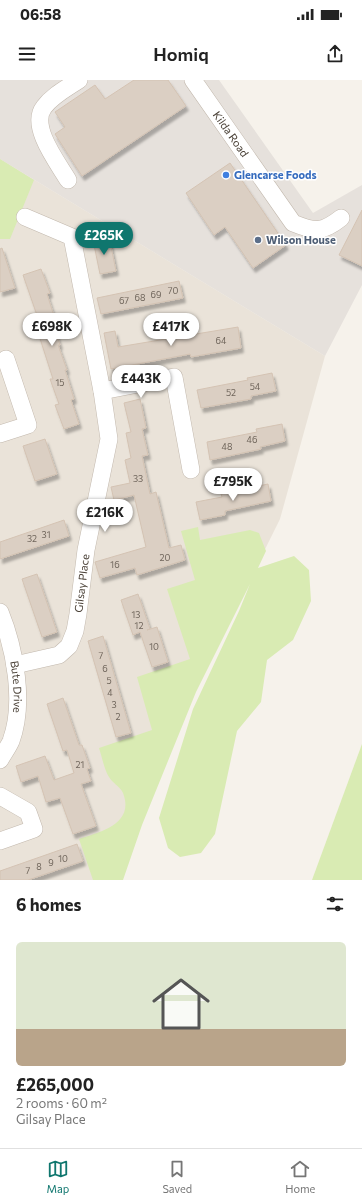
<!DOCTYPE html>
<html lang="en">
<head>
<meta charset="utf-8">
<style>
	body { margin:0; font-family:Commissioner,sans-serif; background:#f6f6f6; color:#222; height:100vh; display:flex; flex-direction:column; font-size:15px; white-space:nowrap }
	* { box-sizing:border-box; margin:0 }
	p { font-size:13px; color:#767676 }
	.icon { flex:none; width:22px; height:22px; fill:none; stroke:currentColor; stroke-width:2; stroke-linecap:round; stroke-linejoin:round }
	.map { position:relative; height:800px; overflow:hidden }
	.details { display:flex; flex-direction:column; background:#fff; flex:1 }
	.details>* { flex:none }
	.price { position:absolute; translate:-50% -34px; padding:0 9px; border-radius:14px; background:#fff; color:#222; font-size:13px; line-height:26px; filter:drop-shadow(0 1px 2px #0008) }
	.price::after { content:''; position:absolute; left:50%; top:24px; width:12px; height:9px; margin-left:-6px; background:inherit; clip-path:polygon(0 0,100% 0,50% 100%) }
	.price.on { background:#0f766e; color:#fff }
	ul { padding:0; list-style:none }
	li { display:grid; align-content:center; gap:8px; height:212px; padding:0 16px }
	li+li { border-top:1px solid #e0e0e0 }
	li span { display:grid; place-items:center; height:124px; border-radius:6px; color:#555 }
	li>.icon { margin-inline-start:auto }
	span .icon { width:72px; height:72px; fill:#fffc; stroke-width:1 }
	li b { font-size:17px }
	h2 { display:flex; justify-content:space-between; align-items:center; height:48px; padding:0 16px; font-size:17px }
	.status { display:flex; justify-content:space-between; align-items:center; height:28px; padding:0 20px; background:#fff; direction:ltr }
	.status svg { height:11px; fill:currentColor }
	header { display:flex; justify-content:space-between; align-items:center; height:52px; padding:0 16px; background:#fff; font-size:18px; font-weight:600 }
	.menu { display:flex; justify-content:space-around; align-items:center; height:56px; border-top:1px solid #e0e0e0; background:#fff; font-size:11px; color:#767676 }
	.menu a { display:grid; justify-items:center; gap:2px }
	.menu .on { color:#0f766e }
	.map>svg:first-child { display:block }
	.residential { fill:#eae3d9 }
	.industrial { fill:#e6e1dc }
	.green { fill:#d9ebb3 }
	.building { fill:#dbcfc3; stroke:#d4c3b3; filter:url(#shadow) }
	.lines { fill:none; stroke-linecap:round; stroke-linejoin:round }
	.minor-casing { stroke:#c2b8ad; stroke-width:18 }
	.minor { stroke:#fff; stroke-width:17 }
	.shop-dot { fill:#3f7fe0; stroke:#fff; stroke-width:1.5 }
	.service-dot { fill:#5c6f8a; stroke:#fff; stroke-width:1.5 }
	.labels { text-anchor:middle; stroke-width:3; stroke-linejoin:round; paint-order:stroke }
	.number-label { font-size:9px; fill:#6f655b }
	.street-label { font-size:11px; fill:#4b4238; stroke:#fff }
	.shop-label { font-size:11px; font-weight:bold; fill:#366cbe; stroke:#fff; text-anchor:start }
	.service-label { font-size:11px; font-weight:bold; fill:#4e5e75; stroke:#fff; text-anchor:start }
</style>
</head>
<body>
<div class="status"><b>06:58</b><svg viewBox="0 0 49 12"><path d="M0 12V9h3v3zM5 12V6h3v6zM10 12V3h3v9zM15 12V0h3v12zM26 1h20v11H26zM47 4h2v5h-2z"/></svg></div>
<header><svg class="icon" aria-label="menu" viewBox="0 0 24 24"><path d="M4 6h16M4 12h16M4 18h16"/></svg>Homiq<svg class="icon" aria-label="share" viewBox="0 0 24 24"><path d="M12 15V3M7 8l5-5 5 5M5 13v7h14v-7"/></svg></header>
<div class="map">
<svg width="362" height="800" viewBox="0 0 362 800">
	<defs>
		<filter id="shadow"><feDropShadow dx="2.5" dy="4.5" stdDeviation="1" flood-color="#0004"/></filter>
	</defs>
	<rect width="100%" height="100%" fill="#f6f2eb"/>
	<!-- residential -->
	<path class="residential" d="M 0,79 L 325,276 L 280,439 L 192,617 L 147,729 L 122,800 L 0,800 Z"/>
	<!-- industrial -->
	<path class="industrial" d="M 0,0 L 219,0 L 313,133 L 362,105 L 362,205 L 325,276 L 0,79 Z"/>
	<!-- green -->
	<g class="green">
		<path d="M 0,79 L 34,100 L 10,159 L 0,159 Z"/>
		<path d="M 198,447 L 200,460 L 250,450 L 259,453 L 266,471 L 258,488 L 294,476 L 309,490 L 311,521 L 293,560 L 267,580 L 261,622 L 237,651 L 215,754 L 201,773 L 180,777 L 168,768 L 159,738 L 193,629 L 239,531 L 250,504 L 196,612 L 142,745 L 123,800 L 93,800 L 79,759 C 100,752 135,744 123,713 C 120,706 112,703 109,697 C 104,689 102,677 99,668 L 152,650 L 137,597 L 190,579 L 167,509 L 195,500 L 181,451 Z"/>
		<path d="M 362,664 L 362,800 L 312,800 Z"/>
	</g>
	<!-- building -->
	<g class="building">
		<path d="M 134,0 L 168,0 L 186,26 L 82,96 L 55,54 L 65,47 L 55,32 L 95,5 L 105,19 Z"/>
		<path d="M 230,83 L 286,165 L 253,188 L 225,147 L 214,155 L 186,113 Z"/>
		<path d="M 362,130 L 362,186 L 339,175 Z"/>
		<path d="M 109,157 L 116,191 L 100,194 L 93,160 Z"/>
		<path d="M 2,168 L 15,208 L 0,212 L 0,169 Z"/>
		<path d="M 41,189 L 50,213 L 47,214 L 55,239 L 52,240 L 60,265 L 58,265 L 67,290 L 65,290 L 74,319 L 71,320 L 79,344 L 64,349 L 55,325 L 59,324 L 50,299 L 53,299 L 36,246 L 40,244 L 23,195 Z"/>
		<path d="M 179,201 L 183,218 L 101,234 L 97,218 Z"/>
		<path d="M 238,247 L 241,268 L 191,277 L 190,274 L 111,289 L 104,253 L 115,251 L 118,267 Z"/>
		<path d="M 272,293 L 276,311 L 251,316 L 251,319 L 201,328 L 197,310 L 248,300 L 247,298 Z"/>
		<path d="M 140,319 L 146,348 L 142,349 L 148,375 L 142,376 L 150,414 L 156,412 L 169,468 L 181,465 L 185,480 L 137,495 L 135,488 L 100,498 L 95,482 L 146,467 L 134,415 L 114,420 L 111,407 L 130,403 L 125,380 L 131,378 L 126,353 L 131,352 L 124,323 Z"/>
		<path d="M 282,344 L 285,361 L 260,367 L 261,369 L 210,380 L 207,362 L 257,352 L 256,349 Z"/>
		<path d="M 45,359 L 57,394 L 35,401 L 23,366 Z"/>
		<path d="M 268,404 L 271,421 L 225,431 L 225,435 L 200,440 L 196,422 L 222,417 L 221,414 Z"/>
		<path d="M 64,440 L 69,456 L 0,479 L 0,462 Z"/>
		<path d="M 37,494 L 57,552 L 42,557 L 22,499 Z"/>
		<path d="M 138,514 L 150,549 L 147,550 L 157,547 L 168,582 L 152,587 L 140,552 L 133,555 L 121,520 Z"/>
		<path d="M 103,556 L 131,653 L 116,657 L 88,561 Z"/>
		<path d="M 63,618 L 79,665 L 82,665 L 90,688 L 87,689 L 91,701 L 81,704 L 96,746 L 73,754 L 60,718 L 46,722 L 38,696 L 21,702 L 16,686 L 45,676 L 54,700 L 74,693 L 67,670 L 63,671 L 47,624 Z"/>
		<path d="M 77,764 L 83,781 L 28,800 L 0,800 L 0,791 Z"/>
	</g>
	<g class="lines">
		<defs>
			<g id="minor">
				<path id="s1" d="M 193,0 L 293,143 C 315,152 322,153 341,138"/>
				<path d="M 68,100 C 58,83 29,46 44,27 C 53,15 67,8 79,0"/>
				<path d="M 102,311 L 174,297 L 191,390"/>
				<path d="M 0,354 L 28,345 L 6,279"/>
				<path id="s2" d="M 0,532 C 15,569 25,623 11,661 C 8,668 3,674 0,680"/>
				<path id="s3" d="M 15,585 L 59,575 L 69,566 L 75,551 L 78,534 L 86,470 L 109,359 L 102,311 L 72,157 L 25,137"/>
				<path d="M 0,716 L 28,732 L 34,749 L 0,761"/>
			</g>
		</defs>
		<!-- minor casing -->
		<use href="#minor" class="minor-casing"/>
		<!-- minor -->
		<use href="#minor" class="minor"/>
	</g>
	<!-- markers -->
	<circle class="shop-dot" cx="226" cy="95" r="4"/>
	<circle class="service-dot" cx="258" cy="160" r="4"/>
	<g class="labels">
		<!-- number labels -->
		<g class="number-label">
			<text x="173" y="214">70</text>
			<text x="156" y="218">69</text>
			<text x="140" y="221">68</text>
			<text x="124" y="224">67</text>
			<text x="221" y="264">64</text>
			<text x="60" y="306">15</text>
			<text x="255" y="310">54</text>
			<text x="231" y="316">52</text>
			<text x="252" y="363">46</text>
			<text x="227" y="370">48</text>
			<text x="138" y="402">33</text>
			<text x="46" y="458">31</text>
			<text x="32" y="462">32</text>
			<text x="165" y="481">20</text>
			<text x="115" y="488">16</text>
			<text x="136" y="538">13</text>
			<text x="139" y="549">12</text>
			<text x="154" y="570">10</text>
			<text x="101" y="579">7</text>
			<text x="105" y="592">6</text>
			<text x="109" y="604">5</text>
			<text x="110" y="616">4</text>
			<text x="114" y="628">3</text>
			<text x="118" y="640">2</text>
			<text x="80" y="688">21</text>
			<text x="63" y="782">10</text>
			<text x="51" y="786">9</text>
			<text x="39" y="790">8</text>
			<text x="28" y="794">7</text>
		</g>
		<!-- street labels -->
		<g class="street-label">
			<text dy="4" stroke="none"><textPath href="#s1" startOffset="66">Kilda Road</textPath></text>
			<text dy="4" stroke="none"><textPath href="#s3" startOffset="123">Gilsay Place</textPath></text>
			<text dy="4" stroke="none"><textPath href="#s2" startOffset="77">Bute Drive</textPath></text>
		</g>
		<!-- shop labels -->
		<g class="shop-label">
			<text x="234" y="99">Glencarse Foods</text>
		</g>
		<!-- service labels -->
		<g class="service-label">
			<text x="266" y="164">Wilson House</text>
		</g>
	</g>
</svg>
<b class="price on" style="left:104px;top:176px">£265K</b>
<b class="price" style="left:52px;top:267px">£698K</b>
<b class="price" style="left:171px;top:267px">£417K</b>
<b class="price" style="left:141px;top:319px">£443K</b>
<b class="price" style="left:233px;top:422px">£795K</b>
<b class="price" style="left:105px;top:453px">£216K</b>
</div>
<section class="details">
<h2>6 homes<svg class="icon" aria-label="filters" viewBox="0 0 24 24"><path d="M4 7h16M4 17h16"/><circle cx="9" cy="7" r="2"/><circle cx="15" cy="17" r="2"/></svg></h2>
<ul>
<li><span style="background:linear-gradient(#dfe7d0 70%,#b9a48a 0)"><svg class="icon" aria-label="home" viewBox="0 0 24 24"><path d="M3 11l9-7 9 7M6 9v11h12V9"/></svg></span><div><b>£265,000</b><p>2 rooms · 60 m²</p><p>Gilsay Place</p></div></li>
</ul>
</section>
<nav class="menu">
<a class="on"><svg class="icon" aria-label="map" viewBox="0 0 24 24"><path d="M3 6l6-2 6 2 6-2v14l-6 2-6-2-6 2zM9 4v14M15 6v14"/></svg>Map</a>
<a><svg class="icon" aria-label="saved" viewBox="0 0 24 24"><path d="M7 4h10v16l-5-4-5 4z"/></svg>Saved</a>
<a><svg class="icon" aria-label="home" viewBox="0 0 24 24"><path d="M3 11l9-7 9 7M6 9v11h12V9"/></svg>Home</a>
</nav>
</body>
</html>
